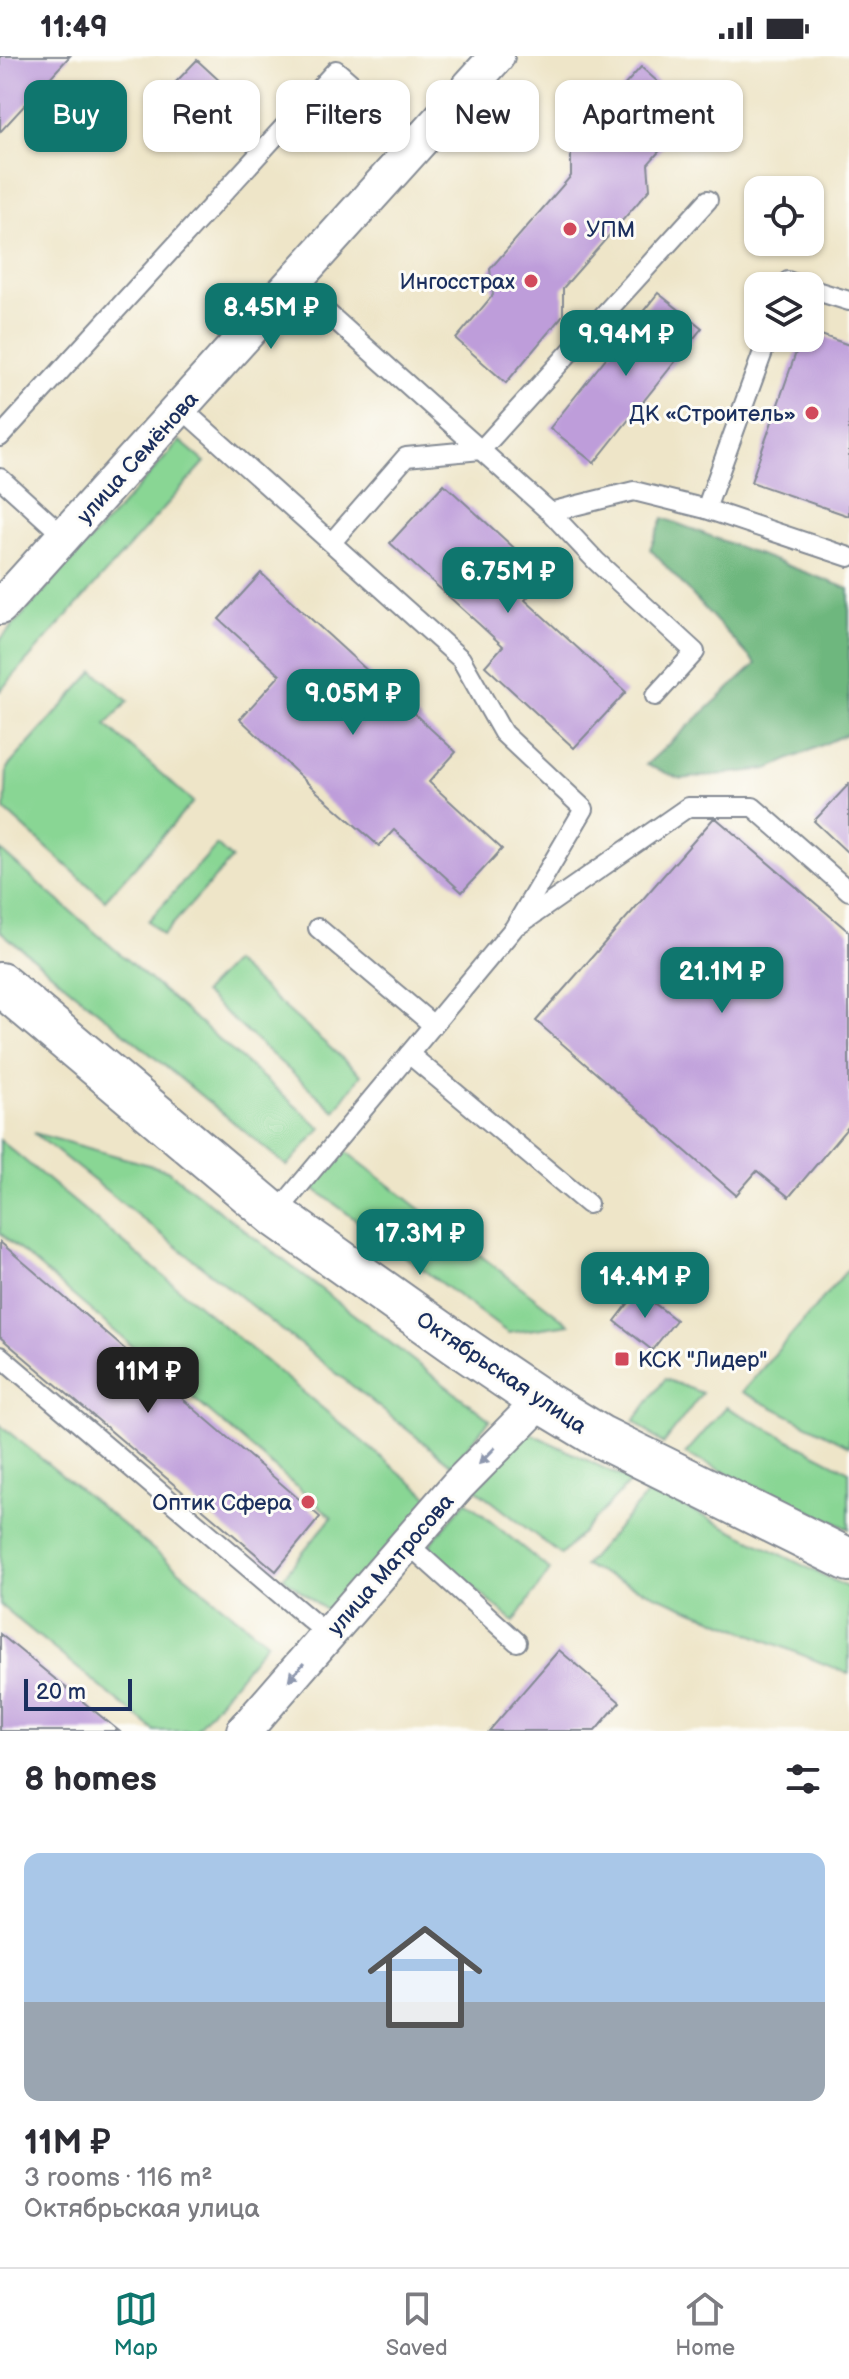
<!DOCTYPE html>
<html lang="en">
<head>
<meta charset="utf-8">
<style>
	body { margin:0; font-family:"Balsamiq Sans",sans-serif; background:#f2f2f3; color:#2b2b33; height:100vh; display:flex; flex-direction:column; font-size:30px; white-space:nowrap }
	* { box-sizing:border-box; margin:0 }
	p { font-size:26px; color:#7c7c81 }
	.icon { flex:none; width:44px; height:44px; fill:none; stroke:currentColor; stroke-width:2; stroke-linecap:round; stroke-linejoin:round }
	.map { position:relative; height:1675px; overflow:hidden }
	.side { display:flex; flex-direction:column; background:#fff; flex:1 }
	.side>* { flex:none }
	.hud { position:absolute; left:24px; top:24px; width:802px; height:72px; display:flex; gap:16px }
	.controls { position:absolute; left:744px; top:120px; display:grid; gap:16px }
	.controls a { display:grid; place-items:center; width:80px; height:80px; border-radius:16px; background:#fff; box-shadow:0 2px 6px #0004; font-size:40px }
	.scale { position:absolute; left:24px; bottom:20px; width:108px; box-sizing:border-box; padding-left:8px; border:4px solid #1b2f5e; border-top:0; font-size:22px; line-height:28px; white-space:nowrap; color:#1b2f5e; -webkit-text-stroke:6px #fdfcf7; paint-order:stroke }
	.price { position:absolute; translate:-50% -68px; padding:0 18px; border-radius:16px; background:#0f766e; color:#fff; font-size:26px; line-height:52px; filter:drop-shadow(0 2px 4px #0008) }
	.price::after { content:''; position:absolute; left:50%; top:48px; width:24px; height:18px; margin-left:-12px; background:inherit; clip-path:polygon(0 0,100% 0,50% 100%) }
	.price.on { background:#222; color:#fff }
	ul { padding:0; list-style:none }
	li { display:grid; align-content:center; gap:16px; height:424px; padding:0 24px }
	li span { display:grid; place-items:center; height:248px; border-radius:16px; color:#555 }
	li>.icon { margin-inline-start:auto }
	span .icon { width:144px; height:144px; fill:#fffc; stroke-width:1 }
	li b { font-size:34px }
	h2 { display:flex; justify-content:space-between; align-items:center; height:96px; padding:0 24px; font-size:34px }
	.chip { padding:0 28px; border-radius:16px; background:#fff; box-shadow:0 2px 6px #0004; font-size:28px; line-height:72px }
	.chip.on { background:#0f766e; color:#fff }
	.status { display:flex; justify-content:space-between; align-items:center; height:56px; padding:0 40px; background:#fff; direction:ltr }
	.status svg { height:22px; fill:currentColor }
	.tabs { display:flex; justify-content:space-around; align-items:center; height:112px; border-top:2px solid #e1e1e2; background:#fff; font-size:22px; color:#7c7c81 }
	.tabs a { display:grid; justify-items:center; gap:4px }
	.tabs .on { color:#0f766e }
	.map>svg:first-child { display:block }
	.green { fill:#89d694; stroke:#528279; stroke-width:2 }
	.forest { fill:#6eb77e; stroke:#44736e; stroke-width:2 }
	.building { fill:#be9dda }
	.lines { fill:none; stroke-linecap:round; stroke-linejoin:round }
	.service-casing { stroke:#848a93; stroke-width:22 }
	.minor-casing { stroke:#848a93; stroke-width:38 }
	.tertiary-casing { stroke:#848a93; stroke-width:46 }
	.service { stroke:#fff; stroke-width:18 }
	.minor { stroke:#fff; stroke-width:34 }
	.tertiary { stroke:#fff; stroke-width:42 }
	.oneway { fill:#8d97ae }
	.poi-dot { fill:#d1495b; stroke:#fdfcf7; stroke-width:3 }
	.labels { text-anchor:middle; stroke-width:6; stroke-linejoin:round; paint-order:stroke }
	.poi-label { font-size:22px; fill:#1b2f5e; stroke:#fdfcf7; text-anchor:end }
	.street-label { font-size:22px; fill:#1b2f5e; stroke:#fdfcf7 }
</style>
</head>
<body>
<div class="status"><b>11:49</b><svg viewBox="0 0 49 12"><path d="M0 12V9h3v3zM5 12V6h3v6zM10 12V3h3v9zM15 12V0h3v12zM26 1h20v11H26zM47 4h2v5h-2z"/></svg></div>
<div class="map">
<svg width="849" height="1675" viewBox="0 0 849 1675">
	<rect width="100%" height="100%" fill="#fdfcf7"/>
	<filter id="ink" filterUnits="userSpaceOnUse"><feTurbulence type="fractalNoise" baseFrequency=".0125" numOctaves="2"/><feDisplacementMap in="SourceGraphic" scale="16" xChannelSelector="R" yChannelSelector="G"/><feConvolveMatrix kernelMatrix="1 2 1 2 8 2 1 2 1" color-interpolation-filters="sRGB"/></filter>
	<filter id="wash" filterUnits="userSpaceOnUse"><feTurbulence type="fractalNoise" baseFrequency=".006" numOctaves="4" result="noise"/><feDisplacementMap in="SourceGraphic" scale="32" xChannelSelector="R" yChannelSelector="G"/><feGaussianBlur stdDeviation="1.8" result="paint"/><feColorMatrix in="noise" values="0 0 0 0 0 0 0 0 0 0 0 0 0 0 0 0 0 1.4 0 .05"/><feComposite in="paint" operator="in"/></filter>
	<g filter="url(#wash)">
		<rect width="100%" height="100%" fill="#eee5c8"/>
		<!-- green -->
		<g class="green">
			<path d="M 180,385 L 205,406 L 0,635 L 0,584 Z"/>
			<path d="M 94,615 L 128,645 L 106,669 L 193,746 L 105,844 L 5,754 L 7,712 Z"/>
			<path d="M 217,789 L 232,803 L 163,879 L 148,865 Z"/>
			<path d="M 0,794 L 321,1072 L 287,1110 L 0,875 Z"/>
			<path d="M 233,906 L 361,1019 L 335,1055 L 203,937 Z"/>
			<path d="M 34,1077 L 167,1114 L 490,1364 L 452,1409 Z"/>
			<path d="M 0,1084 L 434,1445 L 332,1559 L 283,1521 L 332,1461 L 0,1177 Z"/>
			<path d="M 344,1094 L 569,1268 L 508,1277 L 312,1131 Z"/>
			<path d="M 849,1212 L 849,1390 L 742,1336 Z"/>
			<path d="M 665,1323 L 702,1337 L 663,1388 L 634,1365 Z"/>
			<path d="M 726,1351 L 849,1415 L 849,1473 L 685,1398 Z"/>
			<path d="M 0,1369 L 267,1586 L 195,1675 L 155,1675 L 0,1549 Z"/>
			<path d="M 528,1376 L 631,1425 L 561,1499 L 476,1433 Z"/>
			<path d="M 651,1434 L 849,1532 L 849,1618 L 584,1510 Z"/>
			<path d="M 466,1445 L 550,1514 L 514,1566 L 427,1492 Z"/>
		</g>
		<!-- forest -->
		<path class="forest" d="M 663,462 L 849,533 L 849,677 L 768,713 L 681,723 L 646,709 L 756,608 L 650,493 Z"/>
		<g id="blocks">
			<!-- building -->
			<g class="building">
				<path d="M 0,0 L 70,0 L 0,76 Z"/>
				<path d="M 197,4 L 222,27 L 178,74 L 153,50 Z"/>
				<path d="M 641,11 L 693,57 L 648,108 L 650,133 L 563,232 L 563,259 L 506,327 L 456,283 L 493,239 L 490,213 L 571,120 L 571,89 Z"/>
				<path d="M 658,237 L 702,272 L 594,407 L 550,372 Z"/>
				<path d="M 810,275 L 849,289 L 849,460 L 751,426 L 801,282 L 810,282 Z"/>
				<path d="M 444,428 L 546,521 L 525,544 L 626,636 L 574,692 L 485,610 L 503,590 L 390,487 Z"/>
				<path d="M 261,517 L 456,696 L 429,726 L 502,793 L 462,836 L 394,774 L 379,790 L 316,735 L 240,663 L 280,619 L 219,563 Z"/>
				<path d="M 849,728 L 849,798 L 814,765 Z"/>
				<path d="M 713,763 L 717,763 L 849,876 L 849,1070 L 789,1141 L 757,1115 L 736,1139 L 536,965 Z"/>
				<path d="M 0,1186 L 320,1461 L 276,1515 L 0,1281 Z"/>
				<path d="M 638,1235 L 676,1264 L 652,1294 L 615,1265 Z"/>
				<path d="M 0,1578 L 119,1675 L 0,1675 Z"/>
				<path d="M 559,1594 L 620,1646 L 595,1675 L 489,1675 Z"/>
			</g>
		</g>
	</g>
	<g filter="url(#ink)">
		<use href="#blocks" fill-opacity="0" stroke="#848a93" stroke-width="2"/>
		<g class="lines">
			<defs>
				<g id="service">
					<path d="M 294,227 L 550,456 L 596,505 L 695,596 L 655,640"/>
					<path d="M 786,230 L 788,225 L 802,230"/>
					<path d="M 810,233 L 849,245"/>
					<path d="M 181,352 L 461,603 L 503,677 L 584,753 L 514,872 L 275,1159"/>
					<path d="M 0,381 L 336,14 L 420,88"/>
					<path d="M 0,422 L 65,481"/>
					<path d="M 706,453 L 768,282"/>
					<path d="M 550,456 L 634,435 L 706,453 L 849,501"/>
					<path d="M 332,486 L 406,401 L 481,394 L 708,144"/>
					<path d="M 520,868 L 688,751 L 753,751 L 849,835"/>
					<path d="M 318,872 L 433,969"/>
					<path d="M 409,998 L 588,1148"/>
					<path d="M 0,1300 L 328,1579"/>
					<path d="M 408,1488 L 517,1586"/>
				</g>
				<g id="minor">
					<path d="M 0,551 L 497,0"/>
					<path d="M 244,1675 L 458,1429 L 541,1345"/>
				</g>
				<path id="tertiary" d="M 0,928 L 275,1159 L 457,1288 L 541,1345 L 599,1380 L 849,1504"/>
			</defs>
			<!-- service casing -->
			<use href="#service" class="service-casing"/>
			<!-- minor casing -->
			<use href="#minor" class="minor-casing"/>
			<!-- tertiary casing -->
			<use href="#tertiary" class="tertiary-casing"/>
			<!-- service -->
			<use href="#service" class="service"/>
			<!-- minor -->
			<use href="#minor" class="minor"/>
			<!-- tertiary -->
			<use href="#tertiary" class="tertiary"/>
		</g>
		<!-- one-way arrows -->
		<defs><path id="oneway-solid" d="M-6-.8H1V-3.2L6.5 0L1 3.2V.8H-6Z" transform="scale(2)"/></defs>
		<g class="oneway">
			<use href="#oneway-solid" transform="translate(487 1400) rotate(134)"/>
			<use href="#oneway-solid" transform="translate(296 1616) rotate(131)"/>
		</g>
	</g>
	<!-- markers -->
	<g class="poi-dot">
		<circle cx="570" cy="173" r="8"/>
		<circle cx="531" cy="225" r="8"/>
		<circle cx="812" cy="357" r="8"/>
		<rect x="614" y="1295" width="16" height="16" rx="4"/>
		<circle cx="308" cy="1446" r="8"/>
	</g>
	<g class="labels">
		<!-- poi labels -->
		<g class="poi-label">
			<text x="586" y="181" text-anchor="start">УПМ</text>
			<text x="515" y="233">Ингосстрах</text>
			<text x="796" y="365">ДК «Строитель»</text>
			<text x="638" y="1311" text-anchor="start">КСК "Лидер"</text>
			<text x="292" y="1454">Оптик Сфера</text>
		</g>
		<!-- street labels -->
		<g class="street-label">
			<text transform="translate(137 401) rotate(-48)" y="8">улица Семёнова</text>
			<text transform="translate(502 1316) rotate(34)" y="8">Октябрьская улица</text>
			<text transform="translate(390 1508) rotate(-49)" y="8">улица Матросова</text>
		</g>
	</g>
</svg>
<div class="controls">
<a><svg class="icon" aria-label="locate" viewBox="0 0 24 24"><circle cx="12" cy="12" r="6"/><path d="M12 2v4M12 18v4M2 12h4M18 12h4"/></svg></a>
<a><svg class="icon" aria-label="layers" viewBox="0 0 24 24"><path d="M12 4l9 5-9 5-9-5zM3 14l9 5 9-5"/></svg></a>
</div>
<div class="scale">20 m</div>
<b class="price" style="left:271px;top:295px">8.45M ₽</b>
<b class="price" style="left:626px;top:322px">9.94M ₽</b>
<b class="price" style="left:508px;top:559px">6.75M ₽</b>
<b class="price" style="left:353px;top:681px">9.05M ₽</b>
<b class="price" style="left:722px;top:959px">21.1M ₽</b>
<b class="price" style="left:420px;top:1221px">17.3M ₽</b>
<b class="price" style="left:645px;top:1264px">14.4M ₽</b>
<b class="price on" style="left:148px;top:1359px">11M ₽</b>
<div class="hud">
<a class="chip on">Buy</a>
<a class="chip">Rent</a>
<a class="chip">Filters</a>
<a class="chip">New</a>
<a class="chip">Apartment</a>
</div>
</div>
<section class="side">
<h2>8 homes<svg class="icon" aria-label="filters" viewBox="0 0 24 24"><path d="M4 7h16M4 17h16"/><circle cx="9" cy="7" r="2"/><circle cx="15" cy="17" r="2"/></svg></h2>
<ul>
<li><span style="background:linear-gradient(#a9c7e8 60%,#9aa5b1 0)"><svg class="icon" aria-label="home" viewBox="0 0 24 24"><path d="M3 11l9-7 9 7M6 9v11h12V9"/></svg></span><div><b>11M ₽</b><p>3 rooms · 116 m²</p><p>Октябрьская улица</p></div></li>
</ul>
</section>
<nav class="tabs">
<a class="on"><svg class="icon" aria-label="map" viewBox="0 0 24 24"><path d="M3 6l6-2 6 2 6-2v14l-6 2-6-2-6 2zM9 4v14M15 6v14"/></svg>Map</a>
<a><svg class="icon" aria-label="saved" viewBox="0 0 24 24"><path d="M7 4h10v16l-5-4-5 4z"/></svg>Saved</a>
<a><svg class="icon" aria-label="home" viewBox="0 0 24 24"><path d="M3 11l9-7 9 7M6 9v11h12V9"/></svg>Home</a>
</nav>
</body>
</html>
